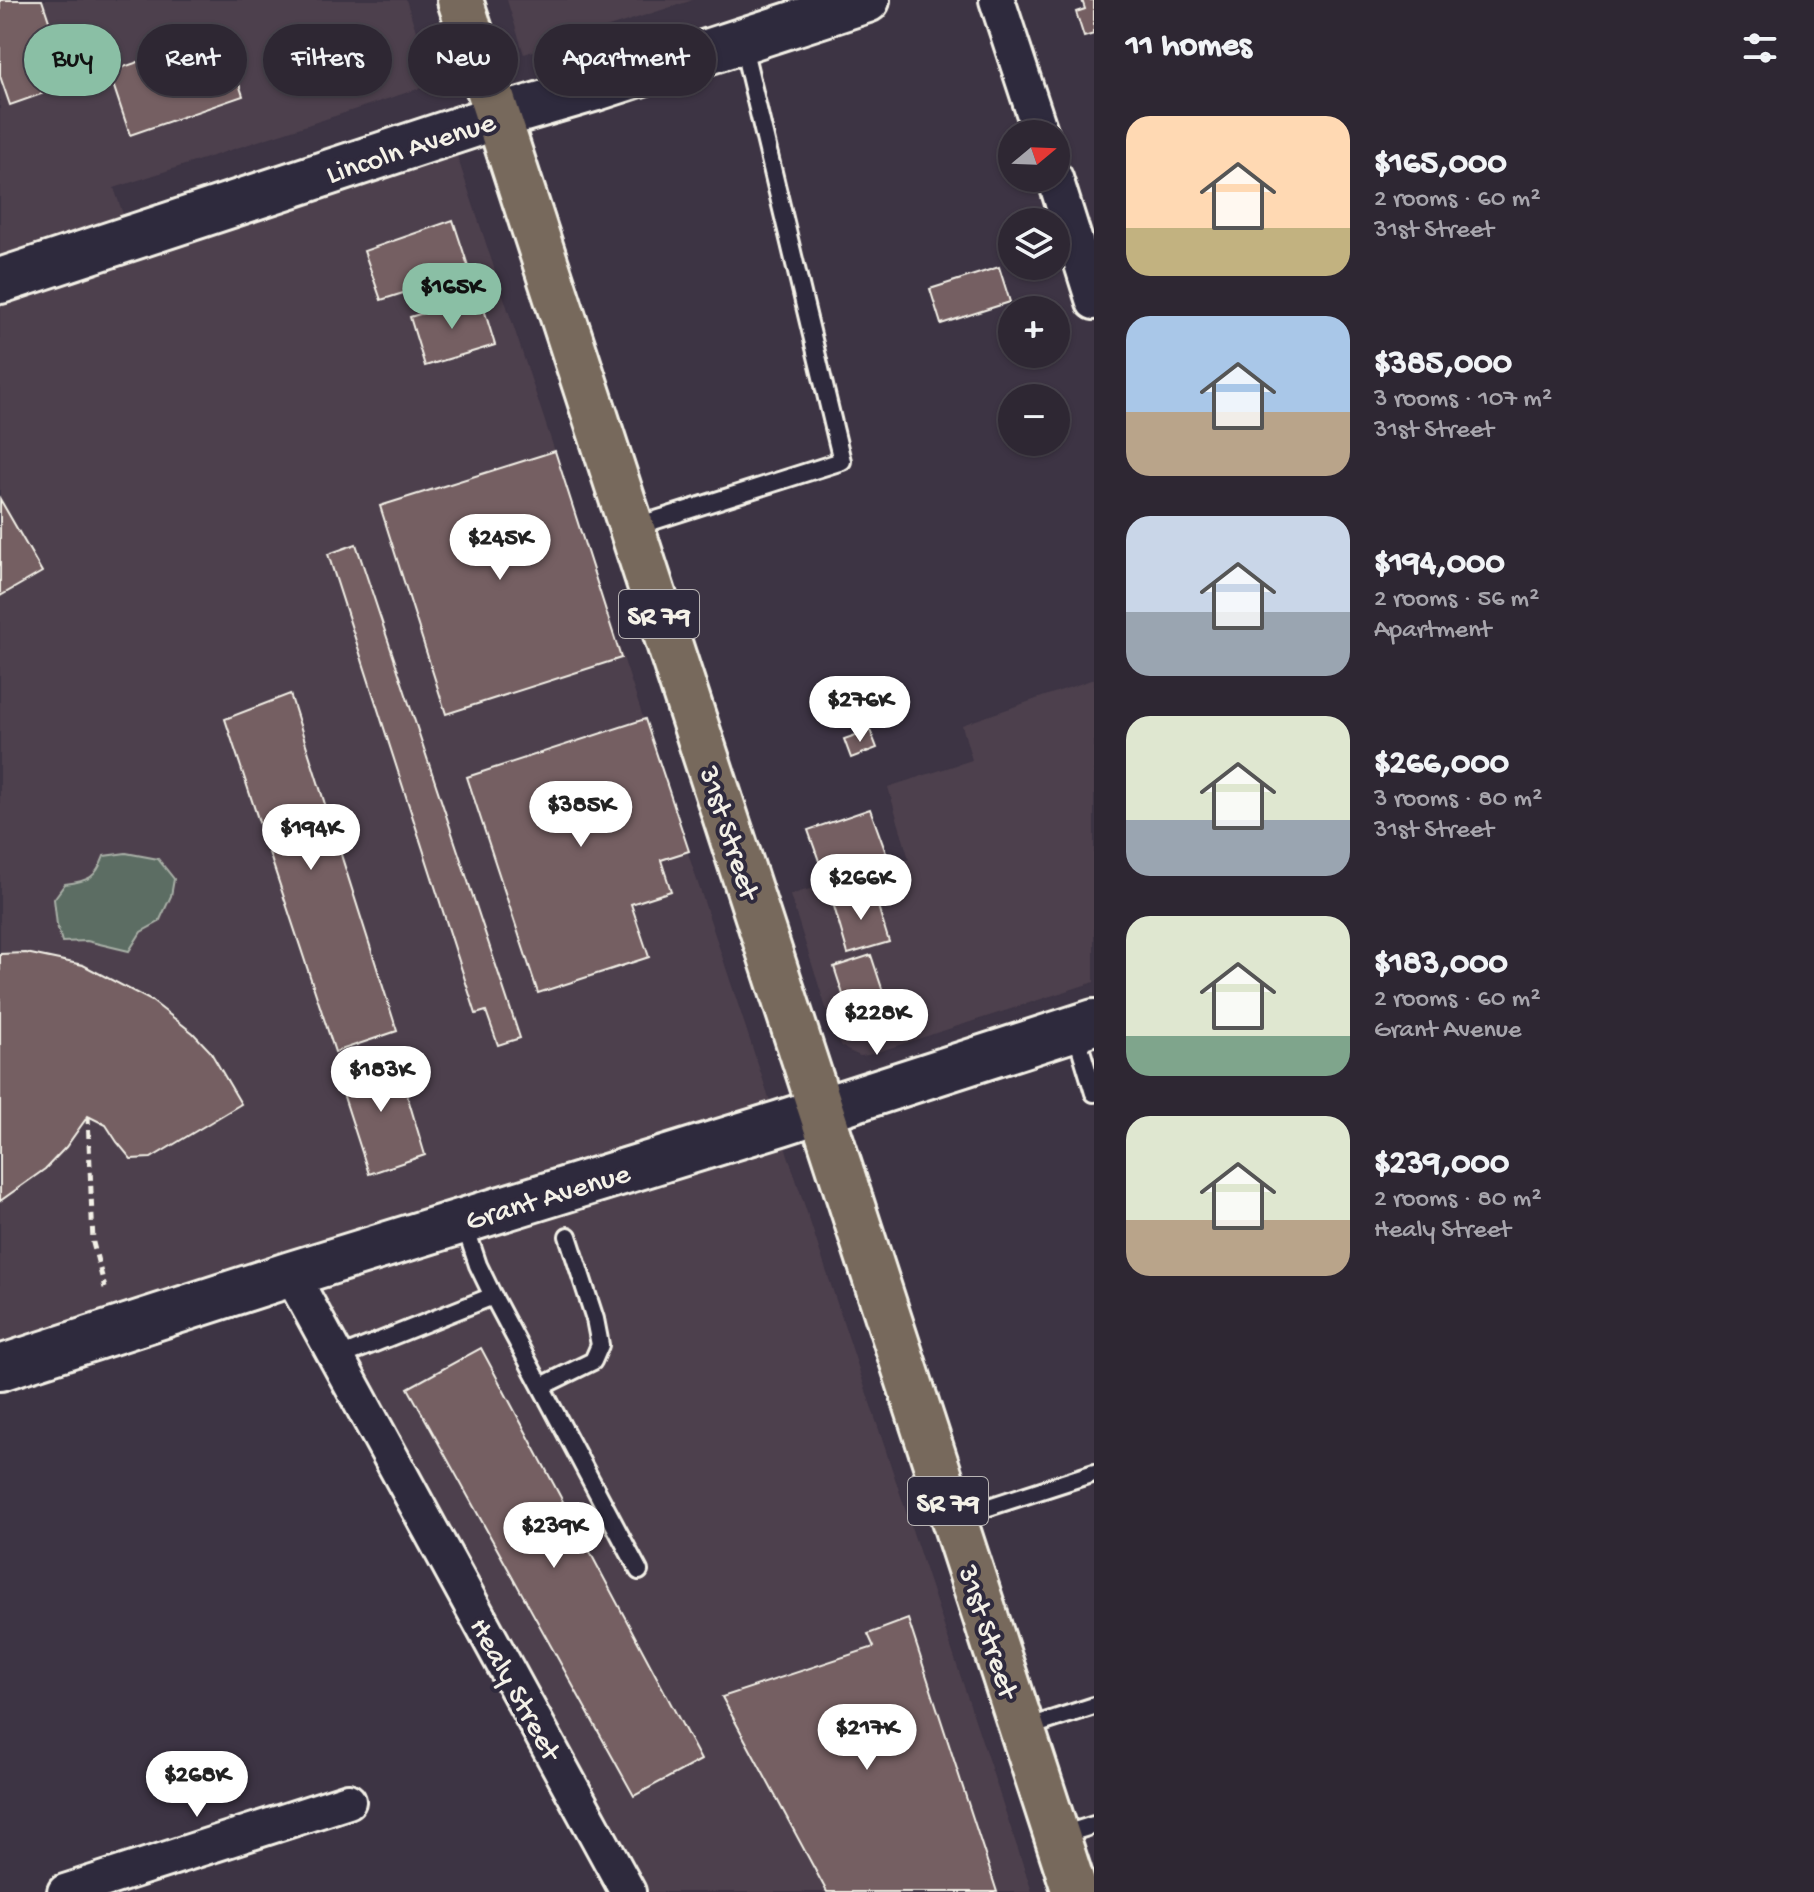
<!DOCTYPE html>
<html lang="en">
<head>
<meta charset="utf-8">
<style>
	body { margin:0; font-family:"Gochi Hand",sans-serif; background:#362f3b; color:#f1f3f6; height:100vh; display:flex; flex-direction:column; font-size:30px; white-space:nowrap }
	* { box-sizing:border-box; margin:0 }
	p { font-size:26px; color:#a7a5ac }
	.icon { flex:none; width:44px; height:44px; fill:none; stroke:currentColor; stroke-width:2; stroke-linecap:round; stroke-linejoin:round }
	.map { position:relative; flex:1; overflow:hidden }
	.details { display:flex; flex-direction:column; background:#2e2733; width:720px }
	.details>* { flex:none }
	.top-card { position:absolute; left:24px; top:24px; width:760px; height:72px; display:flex; gap:16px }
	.needle { width:52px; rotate:71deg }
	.fabs { position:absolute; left:998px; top:120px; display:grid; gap:16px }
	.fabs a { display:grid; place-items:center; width:72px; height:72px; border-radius:50%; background:#2e2733; box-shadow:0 2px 6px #0004,0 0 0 2px #49444e; font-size:40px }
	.price { position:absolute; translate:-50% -68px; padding:0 18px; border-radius:28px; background:#fff; color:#222; font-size:26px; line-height:52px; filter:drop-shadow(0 2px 4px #0008) }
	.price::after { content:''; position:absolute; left:50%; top:48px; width:24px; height:18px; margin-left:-12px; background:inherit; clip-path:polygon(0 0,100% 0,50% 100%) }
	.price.current { background:#8abfa5; color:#111 }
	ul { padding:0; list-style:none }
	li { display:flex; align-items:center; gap:24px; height:200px; padding:0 32px }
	li span { display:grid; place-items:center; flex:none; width:224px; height:160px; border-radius:24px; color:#555 }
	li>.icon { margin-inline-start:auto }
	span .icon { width:96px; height:96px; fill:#fffc; stroke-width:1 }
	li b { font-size:34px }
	h2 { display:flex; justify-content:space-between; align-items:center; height:96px; padding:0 32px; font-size:34px }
	.chip { padding:0 28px; border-radius:36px; background:#2e2733; box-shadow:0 2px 6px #0004,0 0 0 2px #49444e; font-size:28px; line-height:72px }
	.chip.current { background:#8abfa5; color:#111 }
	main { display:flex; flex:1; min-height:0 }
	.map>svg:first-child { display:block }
	.built { fill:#4e414d }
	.green { fill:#5c6d64; stroke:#a8afa6; stroke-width:2 }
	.building { fill:#745e62; stroke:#f4f1e8; stroke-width:2 }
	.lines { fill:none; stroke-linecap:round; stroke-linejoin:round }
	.lane-casing { stroke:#f4f1e8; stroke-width:22 }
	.street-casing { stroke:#f4f1e8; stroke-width:40 }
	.secondary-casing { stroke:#f4f1e8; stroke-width:50 }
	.primary-casing { stroke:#f4f1e8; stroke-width:50 }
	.path { stroke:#f4f1e8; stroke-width:5; stroke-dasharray:8 6; stroke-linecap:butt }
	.lane { stroke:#2f2a3d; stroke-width:16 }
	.street { stroke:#2f2a3d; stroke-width:34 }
	.secondary { stroke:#2f2a3d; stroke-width:44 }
	.primary { stroke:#77695c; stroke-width:44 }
	.labels { text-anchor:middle; stroke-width:8; stroke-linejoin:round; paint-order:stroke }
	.shield { fill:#2f2a3d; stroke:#b9b5b5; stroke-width:2 }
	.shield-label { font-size:28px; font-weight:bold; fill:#f4f1e8 }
	.street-label { font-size:30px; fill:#f4f1e8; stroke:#2f2a3d }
</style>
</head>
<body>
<main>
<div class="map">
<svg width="1094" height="1892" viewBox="0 0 1094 1892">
	<rect width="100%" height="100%" fill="#3d3444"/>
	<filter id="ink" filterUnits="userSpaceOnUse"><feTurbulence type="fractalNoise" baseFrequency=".0125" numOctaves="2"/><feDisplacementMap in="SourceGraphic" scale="16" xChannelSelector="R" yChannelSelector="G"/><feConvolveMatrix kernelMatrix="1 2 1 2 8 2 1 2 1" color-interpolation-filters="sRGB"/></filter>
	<g filter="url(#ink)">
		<!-- built -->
		<g class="built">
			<path d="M 0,0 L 406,0 L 433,84 L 114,188 L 136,252 L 456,153 L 1032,1892 L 605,1892 L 281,1296 L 383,1225 L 0,1343 Z"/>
			<path d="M 507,0 L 693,0 L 524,54 Z"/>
			<path d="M 1094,679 L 1094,982 L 868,1055 L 860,1056 L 847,1050 L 842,1046 L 834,1033 L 790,895 L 909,859 L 888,787 L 972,760 L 962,725 Z"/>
		</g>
		<!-- green -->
		<path class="green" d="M 126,853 L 158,859 L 174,879 L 171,896 L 159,922 L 141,932 L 129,951 L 87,941 L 62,942 L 57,925 L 54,899 L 65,884 C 89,881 96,878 104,856 Z"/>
		<!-- building -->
		<g class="building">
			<path d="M 0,0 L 42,0 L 70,84 L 10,105 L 0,76 Z"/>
			<path d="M 1082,0 L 1094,0 L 1094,34 L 1084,37 L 1076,12 L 1085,9 Z"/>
			<path d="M 222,33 L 243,96 L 130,135 L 109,72 Z"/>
			<path d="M 453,220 L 470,272 L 381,300 L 364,251 Z"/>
			<path d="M 999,267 L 1010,302 L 941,324 L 930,289 Z"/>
			<path d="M 480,296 L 495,345 L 425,366 L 410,317 Z"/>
			<path d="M 555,451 L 621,658 L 446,714 L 380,506 Z"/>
			<path d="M 0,499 L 42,572 L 0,596 Z"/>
			<path d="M 356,544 L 520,1038 L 498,1045 L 486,1011 L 476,1014 L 328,554 Z"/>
			<path d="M 290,694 L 397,1031 L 335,1052 L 225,719 Z"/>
			<path d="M 645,719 L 689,851 L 661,860 L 671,891 L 631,904 L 649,957 L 538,993 L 467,777 Z"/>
			<path d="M 870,730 L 877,748 L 851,758 L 844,739 Z"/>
			<path d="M 870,809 L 886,853 L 824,875 L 808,830 Z"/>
			<path d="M 873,890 L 889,942 L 848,954 L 833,903 Z"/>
			<path d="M 26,953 L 83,965 L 152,1001 L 193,1033 L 210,1051 L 241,1104 L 151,1158 L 131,1159 L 117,1142 L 106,1125 L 88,1116 L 66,1147 L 45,1169 L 0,1201 L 0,954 Z"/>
			<path d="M 871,955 L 894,1025 L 857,1037 L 834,967 Z"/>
			<path d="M 395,1055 L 425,1155 L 369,1174 L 337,1075 Z"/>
			<path d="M 481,1348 L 701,1760 L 634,1796 L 408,1388 Z"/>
			<path d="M 908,1619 L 997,1892 L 827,1892 L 722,1697 L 874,1647 L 868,1634 Z"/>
		</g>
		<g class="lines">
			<defs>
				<g id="lane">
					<path d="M 634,527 L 842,461 L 742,42"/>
					<path d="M 1075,1030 L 1094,1093"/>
					<path d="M 464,1223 L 478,1265 L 493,1296 L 639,1571"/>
					<path d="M 337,1358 L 493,1296"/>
					<path d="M 542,1386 L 593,1361 L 600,1345 L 595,1319 L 568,1236"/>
					<path d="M 955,1518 L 1094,1473"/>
					<path d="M 1023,1729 L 1094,1706"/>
					<path d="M 1059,1836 L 1094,1825"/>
				</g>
				<g id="street">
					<path d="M 997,0 L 1041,134"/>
					<path d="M 1055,178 L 1094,302"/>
					<path d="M 291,1274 L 628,1892"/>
					<path d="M 65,1892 L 348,1801"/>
				</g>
				<g id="secondary">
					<path d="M 0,281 L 497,117 L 593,89 L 867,0"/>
					<path d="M 0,1368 L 291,1274 L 781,1123 L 1094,1022"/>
				</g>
				<path id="primary" d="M 460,0 L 1075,1892"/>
			</defs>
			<!-- lane casing -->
			<use href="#lane" class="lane-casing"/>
			<!-- street casing -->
			<use href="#street" class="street-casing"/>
			<!-- secondary casing -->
			<use href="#secondary" class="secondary-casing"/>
			<!-- primary casing -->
			<use href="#primary" class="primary-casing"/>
			<!-- path -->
			<path class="path" d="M 88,1116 L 93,1243 L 105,1288"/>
			<!-- lane -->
			<use href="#lane" class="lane"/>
			<!-- street -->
			<use href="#street" class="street"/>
			<!-- secondary -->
			<use href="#secondary" class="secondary"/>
			<!-- primary -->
			<use href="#primary" class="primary"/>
		</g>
	</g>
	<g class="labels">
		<!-- shield labels -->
		<g class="shield">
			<rect x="619" y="590" width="80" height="48" rx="6"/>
			<rect x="908" y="1477" width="80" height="48" rx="6"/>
		</g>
		<g class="shield-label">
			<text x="659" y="624">SR 79</text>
			<text x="948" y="1511">SR 79</text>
		</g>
		<!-- street labels -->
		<g class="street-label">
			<text transform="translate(410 146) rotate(-18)" y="10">Lincoln Avenue</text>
			<text transform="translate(731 832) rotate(72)" y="10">31st Street</text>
			<text transform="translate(547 1195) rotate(-17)" y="10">Grant Avenue</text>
			<text transform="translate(990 1631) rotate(72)" y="10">31st Street</text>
			<text transform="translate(517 1688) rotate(61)" y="10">Healy Street</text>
		</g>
	</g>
</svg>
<div class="fabs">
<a><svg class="needle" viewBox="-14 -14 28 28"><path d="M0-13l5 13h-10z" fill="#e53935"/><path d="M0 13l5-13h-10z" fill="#a7a5ac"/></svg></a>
<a><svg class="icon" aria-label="layers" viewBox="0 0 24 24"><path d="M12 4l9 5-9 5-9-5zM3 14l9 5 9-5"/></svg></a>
<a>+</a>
<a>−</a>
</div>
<b class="price current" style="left:452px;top:331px">$165K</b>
<b class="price" style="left:500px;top:582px">$245K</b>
<b class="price" style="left:860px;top:744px">$276K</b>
<b class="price" style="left:581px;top:849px">$385K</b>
<b class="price" style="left:311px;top:872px">$194K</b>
<b class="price" style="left:861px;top:922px">$266K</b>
<b class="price" style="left:877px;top:1057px">$228K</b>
<b class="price" style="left:381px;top:1114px">$183K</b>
<b class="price" style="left:554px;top:1570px">$239K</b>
<b class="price" style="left:867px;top:1772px">$217K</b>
<b class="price" style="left:197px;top:1819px">$268K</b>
<div class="top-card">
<a class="chip current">Buy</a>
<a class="chip">Rent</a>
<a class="chip">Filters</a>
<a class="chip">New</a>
<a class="chip">Apartment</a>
</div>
</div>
<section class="details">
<h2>11 homes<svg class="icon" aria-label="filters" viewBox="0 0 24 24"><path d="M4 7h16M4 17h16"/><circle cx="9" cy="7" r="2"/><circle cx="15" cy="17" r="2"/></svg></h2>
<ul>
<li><span style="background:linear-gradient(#ffd9b3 70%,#c2b280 0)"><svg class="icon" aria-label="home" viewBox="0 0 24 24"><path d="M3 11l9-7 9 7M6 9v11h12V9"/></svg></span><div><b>$165,000</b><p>2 rooms · 60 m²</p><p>31st Street</p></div></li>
<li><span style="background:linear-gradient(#a9c7e8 60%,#b9a48a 0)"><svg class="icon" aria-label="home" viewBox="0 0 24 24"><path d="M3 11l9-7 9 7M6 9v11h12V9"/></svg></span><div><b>$385,000</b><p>3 rooms · 107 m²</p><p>31st Street</p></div></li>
<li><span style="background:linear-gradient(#c9d6e8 60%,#9aa5b1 0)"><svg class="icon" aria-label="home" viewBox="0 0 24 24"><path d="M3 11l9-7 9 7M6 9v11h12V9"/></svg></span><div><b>$194,000</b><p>2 rooms · 56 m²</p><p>Apartment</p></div></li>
<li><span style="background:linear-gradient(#dfe7d0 65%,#9aa5b1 0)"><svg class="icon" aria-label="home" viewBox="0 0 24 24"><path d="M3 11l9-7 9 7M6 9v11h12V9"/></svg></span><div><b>$266,000</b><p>3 rooms · 80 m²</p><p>31st Street</p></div></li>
<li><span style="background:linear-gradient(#dfe7d0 75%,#7fa58c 0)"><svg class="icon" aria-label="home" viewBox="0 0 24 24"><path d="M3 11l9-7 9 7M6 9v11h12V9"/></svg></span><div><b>$183,000</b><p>2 rooms · 60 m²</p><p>Grant Avenue</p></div></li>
<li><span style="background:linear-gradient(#dfe7d0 65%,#b9a48a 0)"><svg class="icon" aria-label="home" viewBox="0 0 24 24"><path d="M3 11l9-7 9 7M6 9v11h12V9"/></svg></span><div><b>$239,000</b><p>2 rooms · 80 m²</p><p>Healy Street</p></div></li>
</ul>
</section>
</main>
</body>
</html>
